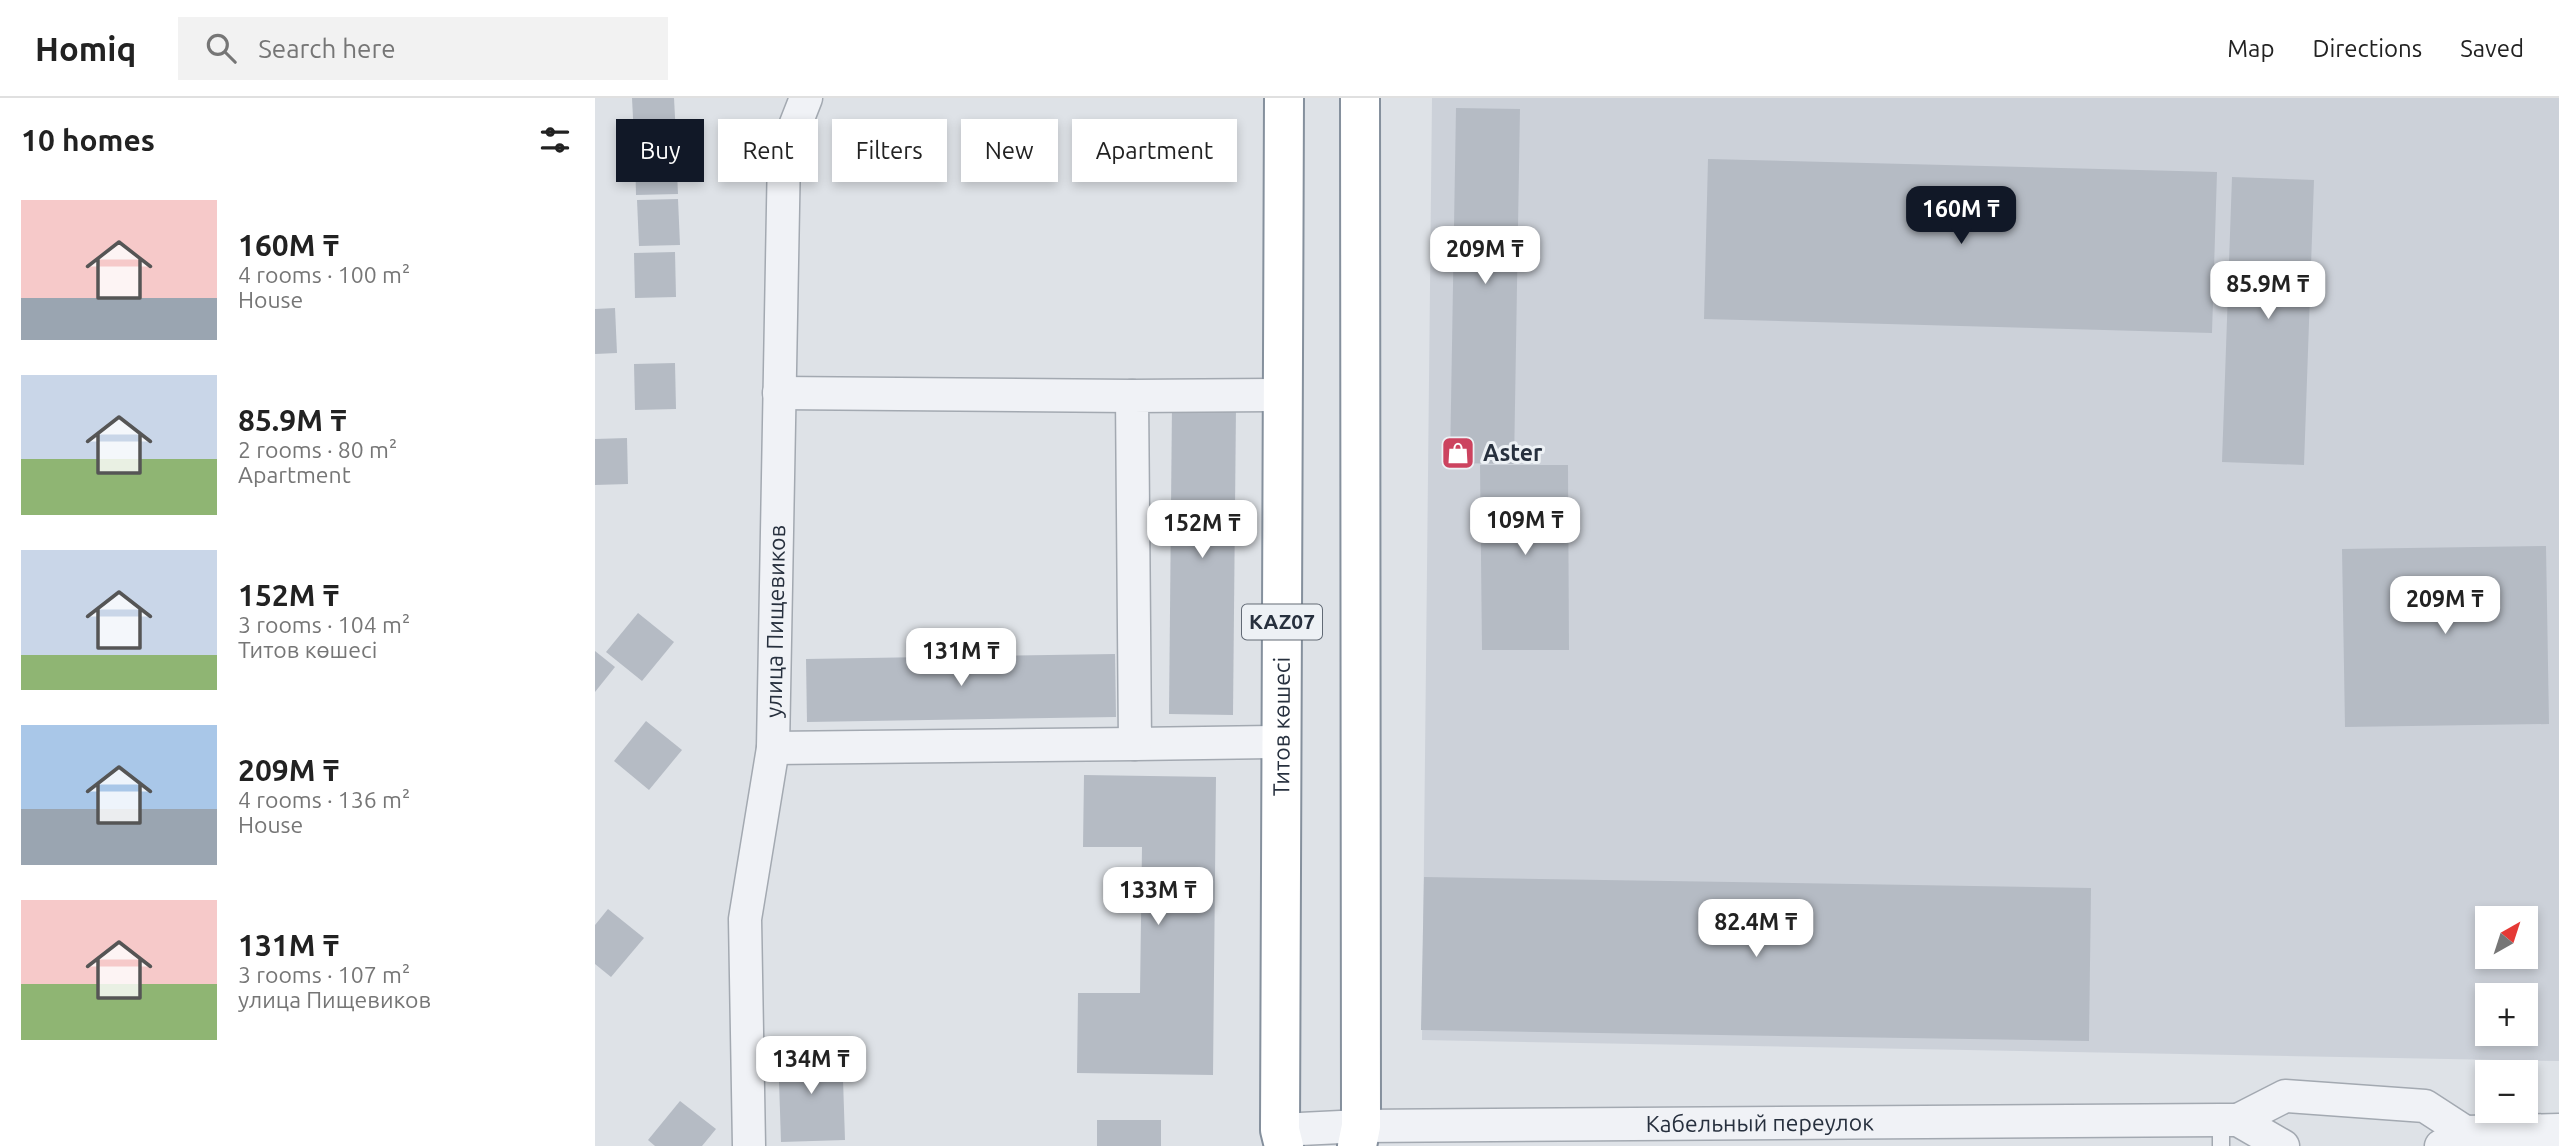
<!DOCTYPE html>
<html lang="en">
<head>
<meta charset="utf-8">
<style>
	body { margin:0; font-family:Ubuntu,sans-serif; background:#f2f2f2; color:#222; height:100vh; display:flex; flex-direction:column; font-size:26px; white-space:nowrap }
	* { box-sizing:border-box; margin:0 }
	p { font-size:23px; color:#767676 }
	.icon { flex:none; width:38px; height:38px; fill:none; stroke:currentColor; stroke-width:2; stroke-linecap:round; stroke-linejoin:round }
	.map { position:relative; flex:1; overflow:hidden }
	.drawer { display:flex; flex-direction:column; background:#fff; width:595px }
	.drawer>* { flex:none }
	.banner { position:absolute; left:21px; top:21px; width:665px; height:63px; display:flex; gap:14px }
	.needle { width:46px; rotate:39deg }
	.buttons { position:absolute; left:1880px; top:808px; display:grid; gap:14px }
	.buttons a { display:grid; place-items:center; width:63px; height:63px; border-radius:0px; background:#fff; box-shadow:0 4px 10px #0003; font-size:35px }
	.price { position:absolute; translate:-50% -60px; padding:0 16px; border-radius:14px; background:#fff; color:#222; font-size:23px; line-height:46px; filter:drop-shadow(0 2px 4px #0008) }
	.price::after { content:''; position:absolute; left:50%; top:42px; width:21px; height:16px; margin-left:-10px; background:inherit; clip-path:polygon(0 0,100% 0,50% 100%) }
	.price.current { background:#111827; color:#fff }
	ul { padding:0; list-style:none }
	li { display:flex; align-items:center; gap:21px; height:175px; padding:0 21px }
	li span { display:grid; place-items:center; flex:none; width:196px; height:140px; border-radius:0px; color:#555 }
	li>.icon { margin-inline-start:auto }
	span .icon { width:84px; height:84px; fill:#fffc; stroke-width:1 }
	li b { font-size:30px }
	h2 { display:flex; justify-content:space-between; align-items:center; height:84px; padding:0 21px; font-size:30px }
	.chip { padding:0 24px; border-radius:0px; background:#fff; box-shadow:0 4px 10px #0003; font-size:24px; line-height:63px }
	.chip.current { background:#111827; color:#fff }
	header { display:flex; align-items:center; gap:42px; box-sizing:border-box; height:98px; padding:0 35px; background:#fff; border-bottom:2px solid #e0e0e0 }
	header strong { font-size:33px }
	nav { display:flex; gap:38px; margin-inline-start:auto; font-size:24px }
	.search { width:490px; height:63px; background:#f2f2f2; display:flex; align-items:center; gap:18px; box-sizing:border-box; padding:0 24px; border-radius:0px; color:#767676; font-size:26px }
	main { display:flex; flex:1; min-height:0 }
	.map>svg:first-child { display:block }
	.built { fill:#ccd1d9; fill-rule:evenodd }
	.building { fill:#b5bbc4 }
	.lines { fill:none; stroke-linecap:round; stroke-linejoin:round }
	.service-casing { stroke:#a3a9b1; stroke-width:19 }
	.minor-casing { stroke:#a3a9b1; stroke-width:35 }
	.trunk-casing { stroke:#85909d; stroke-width:42 }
	.service { stroke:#f0f2f6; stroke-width:16 }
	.minor { stroke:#f0f2f6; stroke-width:32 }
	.trunk { stroke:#fff; stroke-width:38 }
	.labels { text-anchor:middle; stroke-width:6; stroke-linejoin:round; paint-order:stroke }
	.shield { fill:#edf1f5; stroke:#626a75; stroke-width:2 }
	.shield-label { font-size:21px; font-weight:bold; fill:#27303e }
	.poi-label { font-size:23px; font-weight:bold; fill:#27303e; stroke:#edf1f5; text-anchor:start }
	.street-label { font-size:23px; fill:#27303e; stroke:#edf1f5 }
</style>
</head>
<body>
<header>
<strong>Homiq</strong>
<div class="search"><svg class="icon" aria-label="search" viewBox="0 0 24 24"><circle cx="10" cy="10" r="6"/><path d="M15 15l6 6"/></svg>Search here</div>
<nav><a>Map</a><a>Directions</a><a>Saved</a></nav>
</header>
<main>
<section class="drawer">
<h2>10 homes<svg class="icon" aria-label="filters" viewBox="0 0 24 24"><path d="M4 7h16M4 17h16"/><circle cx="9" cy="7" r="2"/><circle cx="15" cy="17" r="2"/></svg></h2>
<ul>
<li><span style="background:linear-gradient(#f6c9c9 70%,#9aa5b1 0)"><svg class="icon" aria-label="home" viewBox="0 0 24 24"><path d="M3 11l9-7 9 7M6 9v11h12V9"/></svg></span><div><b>160M ₸</b><p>4 rooms · 100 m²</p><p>House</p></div></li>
<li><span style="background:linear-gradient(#c9d6e8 60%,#8fb573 0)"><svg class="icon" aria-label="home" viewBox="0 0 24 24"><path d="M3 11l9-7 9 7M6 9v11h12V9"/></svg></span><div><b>85.9M ₸</b><p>2 rooms · 80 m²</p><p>Apartment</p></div></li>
<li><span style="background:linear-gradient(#c9d6e8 75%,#8fb573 0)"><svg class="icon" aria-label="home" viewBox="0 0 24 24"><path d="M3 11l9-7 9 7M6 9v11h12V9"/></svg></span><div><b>152M ₸</b><p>3 rooms · 104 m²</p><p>Титов көшесі</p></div></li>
<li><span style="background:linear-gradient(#a9c7e8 60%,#9aa5b1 0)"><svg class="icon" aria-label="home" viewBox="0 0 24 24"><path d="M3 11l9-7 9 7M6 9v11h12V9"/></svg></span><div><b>209M ₸</b><p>4 rooms · 136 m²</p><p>House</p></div></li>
<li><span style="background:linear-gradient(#f6c9c9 60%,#8fb573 0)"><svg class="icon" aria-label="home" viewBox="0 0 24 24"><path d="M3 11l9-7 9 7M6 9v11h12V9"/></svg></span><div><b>131M ₸</b><p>3 rooms · 107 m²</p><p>улица Пищевиков</p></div></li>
</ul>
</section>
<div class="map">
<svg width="1964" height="1048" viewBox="0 0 1964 1048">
	<rect width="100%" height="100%" fill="#dee2e7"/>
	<!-- built -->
	<path class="built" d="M 837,0 L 1964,0 L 1964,963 L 827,942 ZM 1892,821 L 1930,821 L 1930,859 L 1892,859 ZM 1892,898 L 1930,898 L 1930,936 L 1892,936 Z"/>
	<!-- building -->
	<g class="building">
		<path d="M 37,0 L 79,0 L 81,38 L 39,40 Z"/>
		<path d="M 861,10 L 925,11 L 919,366 L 855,365 Z"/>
		<path d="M 81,51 L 83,96 L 41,97 L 40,52 Z"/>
		<path d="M 1113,61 L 1622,74 L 1617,235 L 1109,221 Z"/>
		<path d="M 1637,79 L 1719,82 L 1709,367 L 1627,364 Z"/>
		<path d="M 83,101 L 85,147 L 44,148 L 42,102 Z"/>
		<path d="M 80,154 L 81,199 L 40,200 L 39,155 Z"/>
		<path d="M 20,210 L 22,255 L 0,256 L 0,211 Z"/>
		<path d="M 80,265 L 81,311 L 40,312 L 39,266 Z"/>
		<path d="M 577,307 L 641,308 L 638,617 L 574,616 Z"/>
		<path d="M 32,340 L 33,386 L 0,387 L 0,341 Z"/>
		<path d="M 885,367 L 973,367 L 974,552 L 887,552 Z"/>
		<path d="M 1951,448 L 1954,626 L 1750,629 L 1747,451 Z"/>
		<path d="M 43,515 L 79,544 L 47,583 L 11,554 Z"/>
		<path d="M 0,553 L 20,569 L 0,594 Z"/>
		<path d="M 520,556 L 521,619 L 212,624 L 211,561 Z"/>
		<path d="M 51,623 L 87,652 L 54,692 L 19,663 Z"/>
		<path d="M 489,677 L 621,679 L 618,977 L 482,975 L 483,895 L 545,895 L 547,749 L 488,749 Z"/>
		<path d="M 829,779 L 1496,790 L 1494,943 L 826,932 Z"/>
		<path d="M 13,811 L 49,840 L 16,879 L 0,866 L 0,827 Z"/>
		<path d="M 247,951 L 250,1042 L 186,1044 L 183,953 Z"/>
		<path d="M 85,1003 L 121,1031 L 107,1048 L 60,1048 L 53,1042 Z"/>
		<rect x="502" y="1022" width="64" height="26"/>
	</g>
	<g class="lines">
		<defs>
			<path id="service" d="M 1626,1022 L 1626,1048"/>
			<g id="minor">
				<path d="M 184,295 L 537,298"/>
				<path d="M 686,644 L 540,646 L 537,298 L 687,297"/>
				<path d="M 178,650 L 540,646"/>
				<path d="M 1643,1022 L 1690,998 L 1830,1008 L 1870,1034"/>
				<path id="s1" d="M 685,1032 L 766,1028 L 1626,1022 L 1643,1022 L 1688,1048"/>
				<path id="s2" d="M 154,1048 L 150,821 L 178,650 L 189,56 L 211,0"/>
				<path d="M 1846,1048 L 1870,1034 L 1964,1032"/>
			</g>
			<g id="trunk">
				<path id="s3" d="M 689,1048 L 685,1032 L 689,0"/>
				<path d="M 762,1048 L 766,1028 L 765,0"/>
			</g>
		</defs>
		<!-- service casing -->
		<use href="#service" class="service-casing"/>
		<!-- minor casing -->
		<use href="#minor" class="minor-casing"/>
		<!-- trunk casing -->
		<use href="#trunk" class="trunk-casing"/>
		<!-- service -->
		<use href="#service" class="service"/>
		<!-- minor -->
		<use href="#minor" class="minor"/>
		<!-- trunk -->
		<use href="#trunk" class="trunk"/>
	</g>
	<!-- icons -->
	<defs>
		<symbol id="shop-square" viewBox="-11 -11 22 22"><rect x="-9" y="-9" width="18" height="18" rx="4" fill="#cc435f" stroke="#edf1f5"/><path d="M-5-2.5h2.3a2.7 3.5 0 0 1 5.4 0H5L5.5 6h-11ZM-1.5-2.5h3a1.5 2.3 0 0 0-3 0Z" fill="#fff"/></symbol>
	</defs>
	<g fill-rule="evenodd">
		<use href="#shop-square" x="844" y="336" width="38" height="38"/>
	</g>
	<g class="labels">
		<!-- shield labels -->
		<rect class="shield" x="647" y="506.5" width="80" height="35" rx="5"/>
		<g class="shield-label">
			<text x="687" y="531">KAZ07</text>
		</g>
		<!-- poi labels -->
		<g class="poi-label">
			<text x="888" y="363">Aster</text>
		</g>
		<!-- street labels -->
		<g class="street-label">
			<text dy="8" stroke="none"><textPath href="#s2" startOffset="527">улица Пищевиков</textPath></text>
			<text dy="8" stroke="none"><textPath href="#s3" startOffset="420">Титов көшесі</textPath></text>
			<text dy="8" stroke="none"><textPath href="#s1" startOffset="480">Кабельный переулок</textPath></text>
		</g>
	</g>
</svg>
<div class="buttons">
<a><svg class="needle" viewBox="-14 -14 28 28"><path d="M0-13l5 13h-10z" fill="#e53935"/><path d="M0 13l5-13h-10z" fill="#767676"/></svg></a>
<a>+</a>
<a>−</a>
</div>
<b class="price current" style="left:1366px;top:148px">160M ₸</b>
<b class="price" style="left:890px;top:188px">209M ₸</b>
<b class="price" style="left:1673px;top:223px">85.9M ₸</b>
<b class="price" style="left:930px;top:459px">109M ₸</b>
<b class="price" style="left:607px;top:462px">152M ₸</b>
<b class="price" style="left:1850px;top:538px">209M ₸</b>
<b class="price" style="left:366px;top:590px">131M ₸</b>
<b class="price" style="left:563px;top:829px">133M ₸</b>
<b class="price" style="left:1161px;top:861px">82.4M ₸</b>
<b class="price" style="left:216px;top:998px">134M ₸</b>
<div class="banner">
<a class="chip current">Buy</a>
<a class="chip">Rent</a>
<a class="chip">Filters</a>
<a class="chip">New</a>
<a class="chip">Apartment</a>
</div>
</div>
</main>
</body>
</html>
